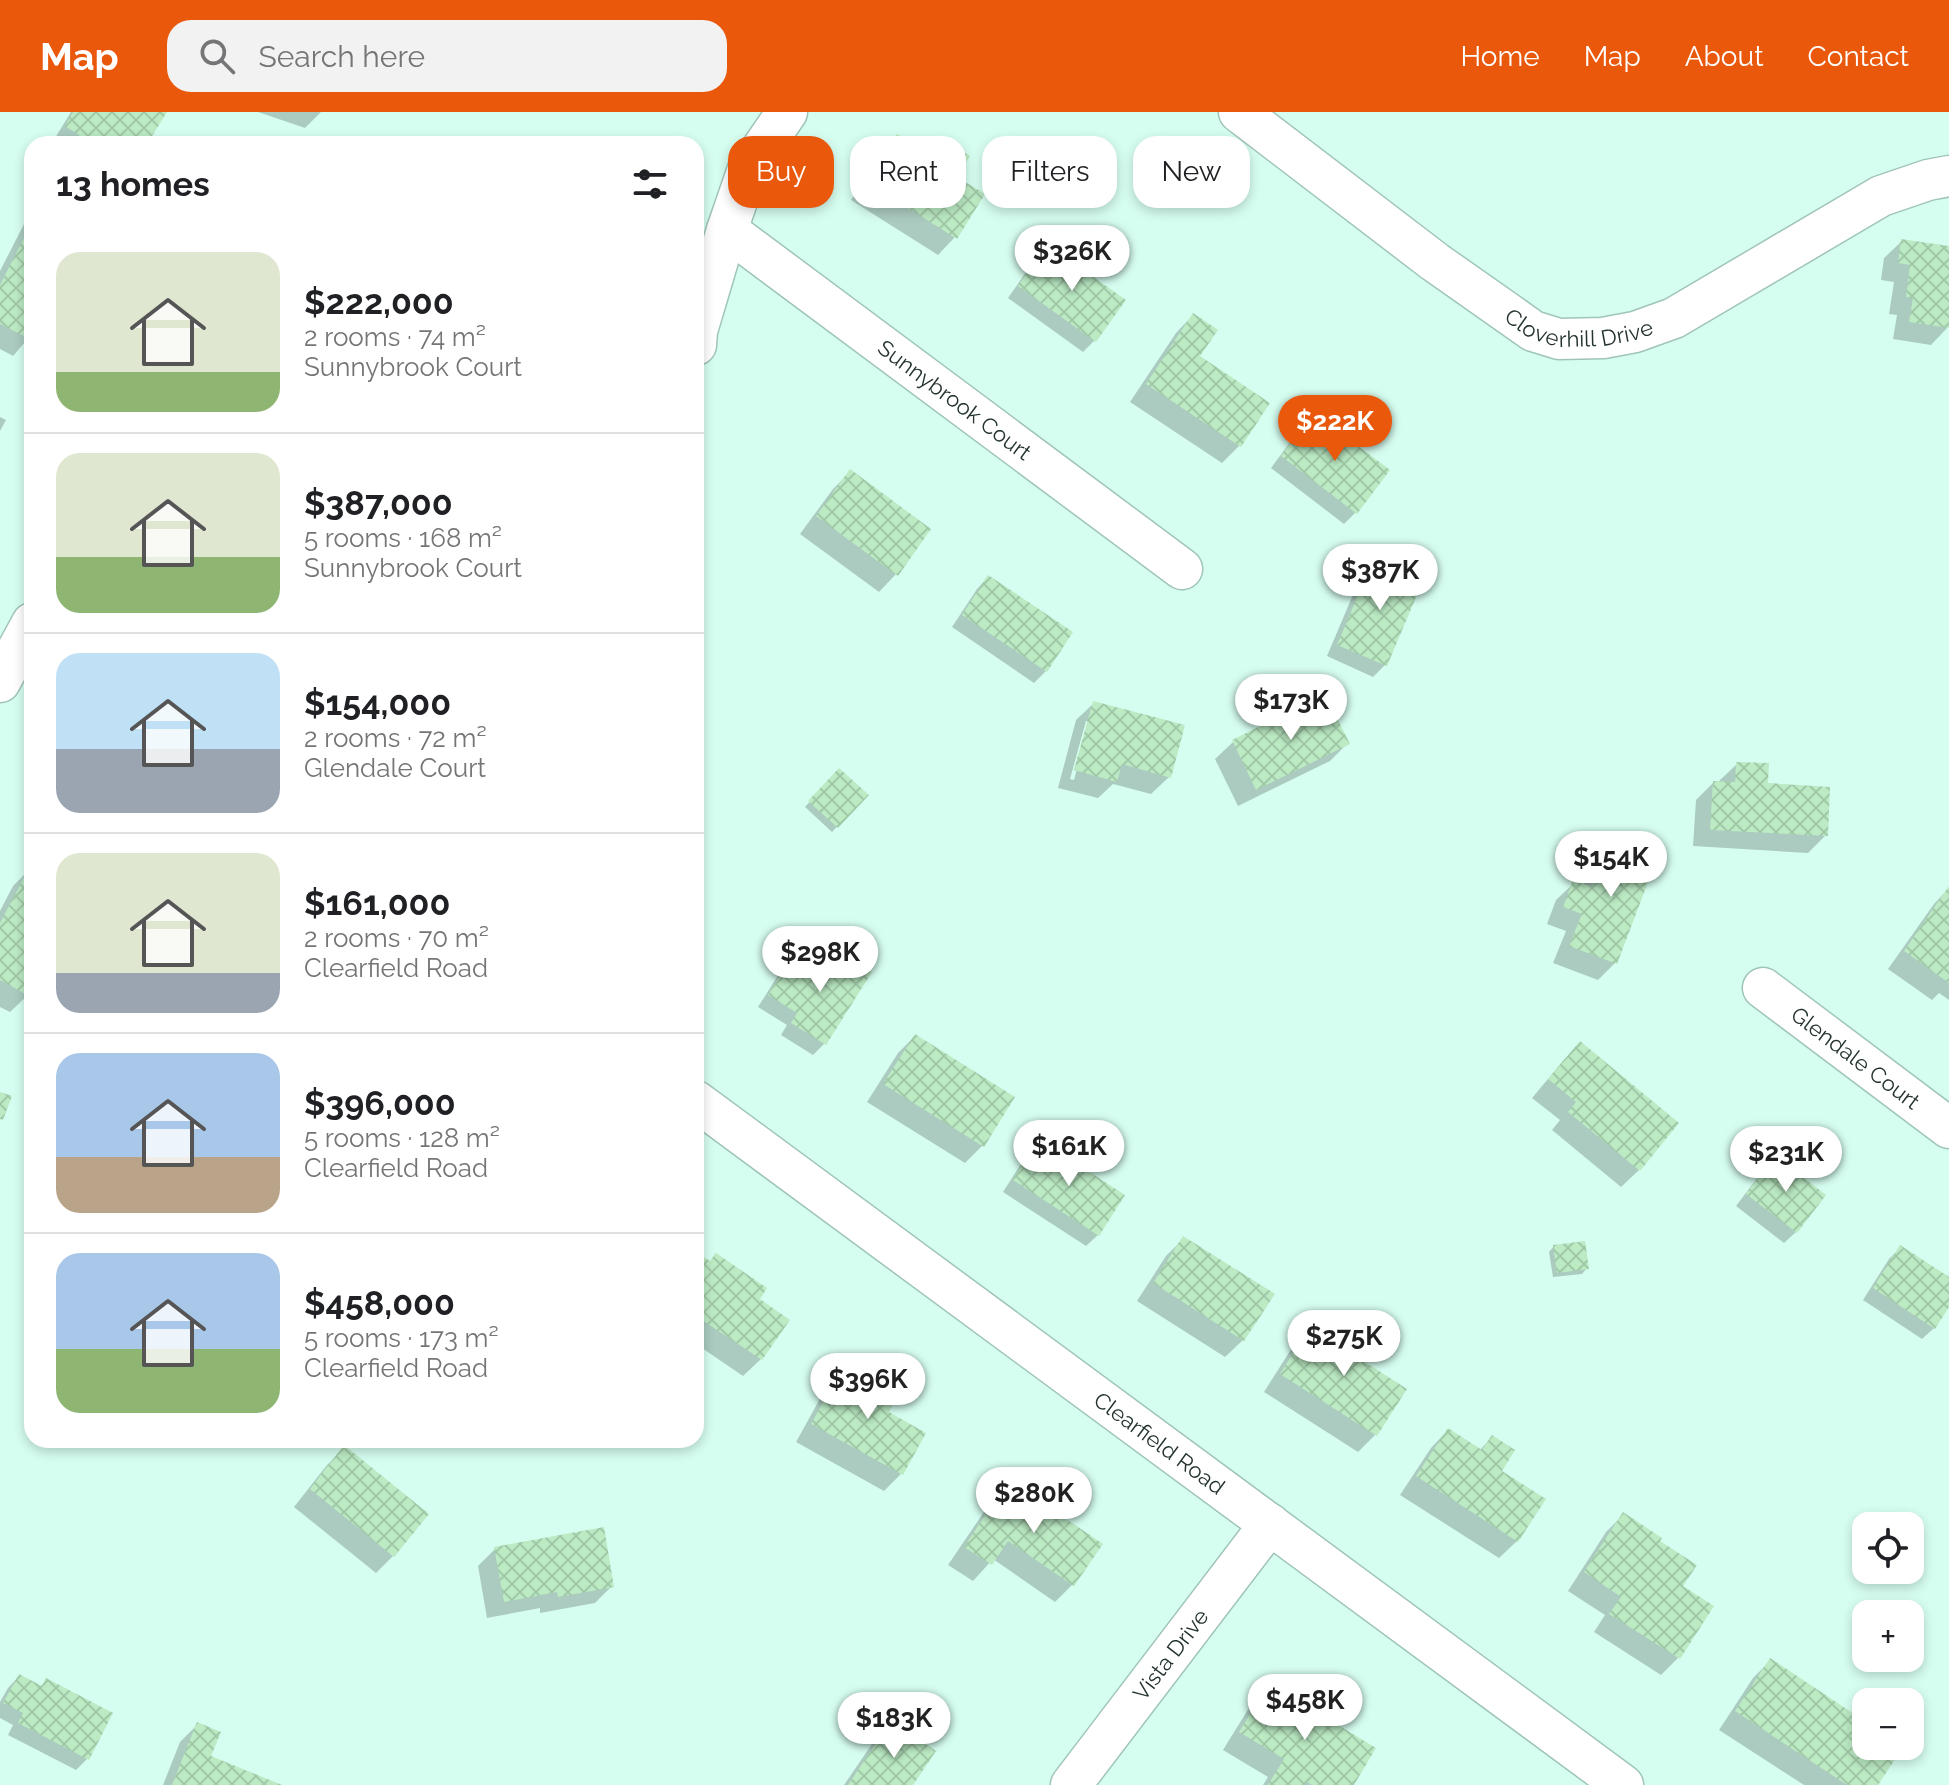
<!DOCTYPE html>
<html lang="en">
<head>
<meta charset="utf-8">
<style>
	body { margin:0; font-family:Raleway,sans-serif; background:#f2f2f2; color:#202124; height:100vh; display:flex; flex-direction:column; font-size:30px; white-space:nowrap }
	* { box-sizing:border-box; margin:0 }
	p { font-size:26px; color:#757577 }
	.icon { flex:none; width:44px; height:44px; fill:none; stroke:currentColor; stroke-width:2; stroke-linecap:round; stroke-linejoin:round }
	.map { position:relative; flex:1; overflow:hidden }
	.details { position:absolute; left:24px; top:24px; width:680px; height:1312px; display:flex; flex-direction:column; background:#fff; border-radius:24px; box-shadow:0 4px 12px #0003 }
	.details>* { flex:none }
	.banner { position:absolute; left:728px; top:24px; width:760px; height:72px; display:flex; gap:16px }
	.tools { position:absolute; left:1852px; top:1400px; display:grid; gap:16px }
	.tools a { display:grid; place-items:center; width:72px; height:72px; border-radius:16px; background:#fff; box-shadow:0 4px 12px #0003; font-size:40px }
	.price { position:absolute; translate:-50% -68px; padding:0 18px; border-radius:28px; background:#fff; color:#222; font-size:26px; line-height:52px; filter:drop-shadow(0 2px 4px #0008) }
	.price::after { content:''; position:absolute; left:50%; top:48px; width:24px; height:18px; margin-left:-12px; background:inherit; clip-path:polygon(0 0,100% 0,50% 100%) }
	.price.selected { background:#ea580c; color:#fff }
	ul { padding:0; list-style:none }
	li { display:flex; align-items:center; gap:24px; height:200px; padding:0 32px }
	li+li { border-top:2px solid #e0e0e0 }
	li span { display:grid; place-items:center; flex:none; width:224px; height:160px; border-radius:24px; color:#555 }
	li>.icon { margin-inline-start:auto }
	span .icon { width:96px; height:96px; fill:#fffc; stroke-width:1 }
	li b { font-size:34px }
	h2 { display:flex; justify-content:space-between; align-items:center; height:96px; padding:0 32px; font-size:34px }
	.tag { padding:0 28px; border-radius:24px; background:#fff; box-shadow:0 4px 12px #0003; font-size:28px; line-height:72px }
	.tag.selected { background:#ea580c; color:#fff }
	header { display:flex; align-items:center; gap:48px; box-sizing:border-box; height:112px; padding:0 40px; background:#ea580c; color:#fff }
	header strong { font-size:38px }
	nav { display:flex; gap:44px; margin-inline-start:auto; font-size:28px }
	.search { width:560px; height:72px; background:#f2f2f2; display:flex; align-items:center; gap:20px; box-sizing:border-box; padding:0 28px; border-radius:24px; color:#757577; font-size:30px }
	.map>svg:first-child { display:block }
	.shadow { fill:#0003; fill-rule:evenodd }
	.building { fill:url(#building-cross-hatch) }
	.lines { fill:none; stroke-linecap:round; stroke-linejoin:round }
	.street-casing { stroke:#9fc5b7; stroke-width:43 }
	.street { stroke:#fff; stroke-width:40 }
	.labels { text-anchor:middle; stroke-width:8; stroke-linejoin:round; paint-order:stroke }
	.street-label { font-size:22px; fill:#25342f; stroke:#d6fef0 }
</style>
</head>
<body>
<header>
<strong>Map</strong>
<div class="search"><svg class="icon" aria-label="search" viewBox="0 0 24 24"><circle cx="10" cy="10" r="6"/><path d="M15 15l6 6"/></svg>Search here</div>
<nav><a>Home</a><a>Map</a><a>About</a><a>Contact</a></nav>
</header>
<div class="map">
<svg width="1949" height="1673" viewBox="0 0 1949 1673">
	<defs>
		<pattern id="building-cross-hatch" width="8" height="8" patternUnits="userSpaceOnUse" patternTransform="scale(2)"><rect width="8" height="8" fill="#bbeac3"/><path d="M0 0l8 8M0 8l8-8" fill="none" stroke="#a1c9a8"/></pattern>
	</defs>
	<rect width="100%" height="100%" fill="#d6fef0"/>
	<!-- shadow -->
	<g class="shadow">
		<path d="M 71,0 L 165,0 L 144,32 L 64,32 L 55,26 Z"/>
		<path d="M 258,0 L 321,0 L 305,16 Z"/>
		<path d="M 897,24 L 933,47 L 947,32 L 954,65 L 955,125 L 938,143 L 851,88 L 880,42 Z"/>
		<path d="M 32,104 L 32,222 L 13,244 L 0,237 L 0,159 L 24,112 Z"/>
		<path d="M 1902,129 L 1949,136 L 1948,215 L 1931,233 L 1893,227 L 1897,203 L 1889,202 L 1894,170 L 1881,168 L 1884,146 Z"/>
		<path d="M 1048,135 L 1095,228 L 1083,240 L 1008,186 L 1036,146 Z"/>
		<path d="M 1193,203 L 1197,245 L 1268,292 L 1239,334 L 1222,351 L 1130,290 L 1176,221 Z"/>
		<path d="M 1313,303 L 1356,400 L 1344,412 L 1271,356 L 1302,314 Z"/>
		<path d="M 0,305 L 6,308 L 0,319 Z"/>
		<path d="M 850,360 L 896,462 L 879,480 L 800,422 L 833,377 Z"/>
		<path d="M 1375,448 L 1421,468 L 1385,553 L 1373,565 L 1327,544 L 1363,459 Z"/>
		<path d="M 988,465 L 1046,559 L 1034,571 L 952,515 L 977,477 Z"/>
		<path d="M 1324,585 L 1347,632 L 1330,649 L 1238,694 L 1215,647 L 1233,630 Z"/>
		<path d="M 1094,591 L 1169,665 L 1151,682 L 1113,672 L 1098,686 L 1058,676 L 1076,608 ZM 1086,609 L 1090,609 L 1074,668 L 1070,667 Z"/>
		<path d="M 1737,652 L 1826,723 L 1808,741 L 1693,734 L 1696,688 L 1713,671 L 1719,669 Z"/>
		<path d="M 839,658 L 866,684 L 832,720 L 805,695 Z"/>
		<path d="M 1612,725 L 1615,851 L 1598,868 L 1553,851 L 1566,819 L 1547,812 L 1556,788 L 1574,771 L 1583,774 L 1595,742 Z"/>
		<path d="M 30,757 L 32,758 L 32,875 L 28,883 L 10,900 L 0,895 L 0,799 L 13,774 Z"/>
		<path d="M 1949,776 L 1949,888 L 1939,881 L 1932,888 L 1888,857 L 1934,792 Z"/>
		<path d="M 841,843 L 824,932 L 813,943 L 781,923 L 787,913 L 758,895 L 782,857 L 793,846 L 823,864 L 829,854 Z"/>
		<path d="M 915,924 L 1012,985 L 982,1034 L 965,1051 L 867,990 L 898,941 Z"/>
		<path d="M 1580,931 L 1639,1058 L 1621,1075 L 1552,1018 L 1560,1008 L 1532,986 L 1563,949 Z"/>
		<path d="M 1039,1030 L 1098,1123 L 1086,1134 L 1003,1080 L 1028,1041 Z"/>
		<path d="M 1775,1046 L 1796,1120 L 1784,1131 L 1736,1094 L 1764,1057 Z"/>
		<path d="M 1183,1127 L 1243,1228 L 1225,1245 L 1137,1189 L 1166,1144 Z"/>
		<path d="M 1554,1134 L 1587,1156 L 1582,1162 L 1553,1165 L 1549,1140 Z"/>
		<path d="M 1900,1136 L 1949,1168 L 1949,1192 L 1934,1216 L 1922,1227 L 1863,1188 L 1889,1147 Z"/>
		<path d="M 696,1142 L 757,1188 L 761,1247 L 743,1264 L 696,1232 Z"/>
		<path d="M 1312,1214 L 1343,1232 L 1351,1224 L 1362,1251 L 1376,1322 L 1358,1340 L 1264,1280 L 1295,1231 Z"/>
		<path d="M 844,1256 L 886,1301 L 901,1362 L 884,1379 L 796,1330 L 827,1274 Z"/>
		<path d="M 1448,1318 L 1480,1338 L 1492,1325 L 1517,1429 L 1499,1446 L 1400,1383 L 1431,1336 Z"/>
		<path d="M 345,1336 L 426,1402 L 393,1444 L 376,1461 L 294,1395 L 327,1353 Z"/>
		<path d="M 1009,1371 L 1073,1472 L 1055,1490 L 993,1447 L 973,1469 L 948,1453 L 992,1388 Z"/>
		<path d="M 1623,1403 L 1657,1430 L 1680,1474 L 1711,1494 L 1678,1546 L 1661,1563 L 1594,1520 L 1605,1503 L 1568,1479 L 1606,1420 Z"/>
		<path d="M 495,1437 L 612,1474 L 595,1491 L 540,1501 L 540,1496 L 487,1506 L 478,1454 Z"/>
		<path d="M 1770,1549 L 1866,1612 L 1866,1634 L 1900,1634 L 1876,1673 L 1804,1673 L 1719,1618 L 1753,1566 Z"/>
		<path d="M 19,1564 L 40,1575 L 47,1568 L 87,1647 L 76,1658 L 8,1623 L 13,1613 L 0,1606 L 0,1590 L 8,1576 Z"/>
		<path d="M 1270,1573 L 1352,1673 L 1263,1673 L 1268,1665 L 1223,1638 L 1252,1591 Z"/>
		<path d="M 891,1611 L 910,1673 L 844,1673 L 874,1629 Z"/>
		<path d="M 197,1613 L 208,1646 L 278,1673 L 163,1673 L 180,1630 Z"/>
	</g>
	<!-- building -->
	<g class="building">
		<path d="M 73,0 L 167,0 L 147,32 L 93,32 L 65,14 Z"/>
		<path d="M 897,22 L 937,47 L 947,30 L 970,44 L 957,65 L 985,82 L 957,127 L 867,70 Z"/>
		<path d="M 32,110 L 32,228 L 0,212 L 0,173 Z"/>
		<path d="M 1901,127 L 1949,134 L 1949,216 L 1909,210 L 1913,186 L 1906,185 L 1910,153 L 1898,151 Z"/>
		<path d="M 1047,132 L 1126,188 L 1096,230 L 1018,174 Z"/>
		<path d="M 1193,201 L 1218,218 L 1200,244 L 1270,291 L 1241,335 L 1146,272 Z"/>
		<path d="M 1313,300 L 1390,358 L 1357,402 L 1281,344 Z"/>
		<path d="M 850,357 L 931,417 L 898,464 L 816,404 Z"/>
		<path d="M 1374,445 L 1424,466 L 1387,554 L 1337,533 Z"/>
		<path d="M 988,463 L 1073,520 L 1047,560 L 962,503 Z"/>
		<path d="M 1325,582 L 1350,632 L 1256,678 L 1232,628 Z"/>
		<path d="M 1093,589 L 1185,613 L 1171,666 L 1122,652 L 1117,670 L 1074,658 Z"/>
		<path d="M 1736,650 L 1769,651 L 1768,671 L 1830,675 L 1828,724 L 1710,718 L 1713,669 L 1735,670 Z"/>
		<path d="M 839,656 L 869,683 L 838,716 L 808,689 Z"/>
		<path d="M 1612,723 L 1659,741 L 1617,852 L 1569,834 L 1582,802 L 1563,795 L 1573,768 L 1592,775 Z"/>
		<path d="M 30,754 L 32,756 L 32,879 L 29,884 L 0,868 L 0,811 Z"/>
		<path d="M 1949,774 L 1949,871 L 1904,839 Z"/>
		<path d="M 840,840 L 872,860 L 826,933 L 791,911 L 797,901 L 768,883 L 793,843 L 826,864 Z"/>
		<path d="M 915,922 L 1015,985 L 984,1035 L 883,972 Z"/>
		<path d="M 1580,929 L 1679,1011 L 1640,1059 L 1568,1000 L 1576,990 L 1548,967 Z"/>
		<path d="M 0,980 L 12,984 L 3,1008 L 0,1007 Z"/>
		<path d="M 1039,1027 L 1125,1083 L 1099,1124 L 1013,1068 Z"/>
		<path d="M 1775,1043 L 1826,1083 L 1797,1121 L 1746,1082 Z"/>
		<path d="M 1183,1124 L 1275,1182 L 1244,1229 L 1153,1171 Z"/>
		<path d="M 1585,1129 L 1589,1157 L 1557,1161 L 1553,1133 Z"/>
		<path d="M 1900,1133 L 1949,1165 L 1949,1195 L 1935,1217 L 1873,1176 Z"/>
		<path d="M 696,1140 L 710,1149 L 716,1141 L 767,1176 L 760,1187 L 790,1208 L 762,1248 L 696,1204 Z"/>
		<path d="M 1312,1211 L 1345,1231 L 1350,1222 L 1373,1236 L 1365,1250 L 1407,1277 L 1377,1324 L 1280,1262 Z"/>
		<path d="M 844,1254 L 897,1284 L 889,1300 L 926,1321 L 903,1363 L 811,1312 Z"/>
		<path d="M 1448,1316 L 1482,1338 L 1492,1323 L 1515,1338 L 1502,1359 L 1546,1387 L 1518,1430 L 1416,1364 Z"/>
		<path d="M 344,1333 L 429,1402 L 394,1445 L 310,1377 Z"/>
		<path d="M 1009,1368 L 1103,1432 L 1074,1474 L 1008,1429 L 992,1453 L 964,1435 Z"/>
		<path d="M 1623,1400 L 1662,1426 L 1660,1429 L 1697,1453 L 1683,1474 L 1714,1494 L 1680,1547 L 1609,1502 L 1621,1485 L 1584,1460 Z"/>
		<path d="M 604,1415 L 614,1475 L 558,1485 L 557,1480 L 504,1490 L 494,1435 Z"/>
		<path d="M 1770,1546 L 1866,1610 L 1866,1634 L 1904,1634 L 1878,1673 L 1847,1673 L 1735,1599 Z"/>
		<path d="M 19,1562 L 42,1574 L 46,1566 L 113,1601 L 89,1648 L 18,1611 L 23,1601 L 3,1591 Z"/>
		<path d="M 1269,1571 L 1376,1636 L 1354,1673 L 1312,1673 L 1307,1670 L 1305,1673 L 1268,1673 L 1284,1647 L 1239,1620 Z"/>
		<path d="M 891,1609 L 936,1639 L 913,1673 L 848,1673 Z"/>
		<path d="M 197,1610 L 221,1620 L 211,1644 L 282,1673 L 172,1673 Z"/>
	</g>
	<g class="lines">
		<defs>
			<g id="street">
				<path id="s1" d="M 1239,0 L 1435,150 L 1533,219 L 1559,227 L 1603,226 L 1635,220 L 1674,206 L 1881,84 L 1928,68 L 1949,64"/>
				<path id="s2" d="M 727,118 L 1182,457"/>
				<path d="M 696,233 L 697,219 L 727,118 L 748,57 L 787,0"/>
				<path d="M 0,570 L 32,511"/>
				<path id="s3" d="M 1763,876 L 1949,1016"/>
				<path id="s4" d="M 696,989 L 1623,1673"/>
				<path id="s5" d="M 1071,1673 L 1270,1412"/>
			</g>
		</defs>
		<!-- street casing -->
		<use href="#street" class="street-casing"/>
		<!-- street -->
		<use href="#street" class="street"/>
	</g>
	<g class="labels">
		<!-- street labels -->
		<g class="street-label">
			<text dy="8" stroke="none"><textPath href="#s1" startOffset="412">Cloverhill Drive</textPath></text>
			<text dy="8" stroke="none"><textPath href="#s2" startOffset="284">Sunnybrook Court</textPath></text>
			<text dy="8" stroke="none"><textPath href="#s3" startOffset="116">Glendale Court</textPath></text>
			<text dy="8" stroke="none"><textPath href="#s4" startOffset="576">Clearfield Road</textPath></text>
			<text dy="8" stroke="none"><textPath href="#s5" startOffset="164">Vista Drive</textPath></text>
		</g>
	</g>
</svg>
<div class="tools">
<a><svg class="icon" aria-label="locate" viewBox="0 0 24 24"><circle cx="12" cy="12" r="6"/><path d="M12 2v4M12 18v4M2 12h4M18 12h4"/></svg></a>
<a>+</a>
<a>−</a>
</div>
<b class="price" style="left:1072px;top:181px">$326K</b>
<b class="price selected" style="left:1335px;top:351px">$222K</b>
<b class="price" style="left:1380px;top:500px">$387K</b>
<b class="price" style="left:1291px;top:630px">$173K</b>
<b class="price" style="left:1611px;top:787px">$154K</b>
<b class="price" style="left:820px;top:882px">$298K</b>
<b class="price" style="left:1069px;top:1076px">$161K</b>
<b class="price" style="left:1786px;top:1082px">$231K</b>
<b class="price" style="left:1344px;top:1266px">$275K</b>
<b class="price" style="left:868px;top:1309px">$396K</b>
<b class="price" style="left:1034px;top:1423px">$280K</b>
<b class="price" style="left:1305px;top:1630px">$458K</b>
<b class="price" style="left:894px;top:1648px">$183K</b>
<div class="banner">
<a class="tag selected">Buy</a>
<a class="tag">Rent</a>
<a class="tag">Filters</a>
<a class="tag">New</a>
</div>
<section class="details">
<h2>13 homes<svg class="icon" aria-label="filters" viewBox="0 0 24 24"><path d="M4 7h16M4 17h16"/><circle cx="9" cy="7" r="2"/><circle cx="15" cy="17" r="2"/></svg></h2>
<ul>
<li><span style="background:linear-gradient(#dfe7d0 75%,#8fb573 0)"><svg class="icon" aria-label="home" viewBox="0 0 24 24"><path d="M3 11l9-7 9 7M6 9v11h12V9"/></svg></span><div><b>$222,000</b><p>2 rooms · 74 m²</p><p>Sunnybrook Court</p></div></li>
<li><span style="background:linear-gradient(#dfe7d0 65%,#8fb573 0)"><svg class="icon" aria-label="home" viewBox="0 0 24 24"><path d="M3 11l9-7 9 7M6 9v11h12V9"/></svg></span><div><b>$387,000</b><p>5 rooms · 168 m²</p><p>Sunnybrook Court</p></div></li>
<li><span style="background:linear-gradient(#bfe0f5 60%,#9aa5b1 0)"><svg class="icon" aria-label="home" viewBox="0 0 24 24"><path d="M3 11l9-7 9 7M6 9v11h12V9"/></svg></span><div><b>$154,000</b><p>2 rooms · 72 m²</p><p>Glendale Court</p></div></li>
<li><span style="background:linear-gradient(#dfe7d0 75%,#9aa5b1 0)"><svg class="icon" aria-label="home" viewBox="0 0 24 24"><path d="M3 11l9-7 9 7M6 9v11h12V9"/></svg></span><div><b>$161,000</b><p>2 rooms · 70 m²</p><p>Clearfield Road</p></div></li>
<li><span style="background:linear-gradient(#a9c7e8 65%,#b9a48a 0)"><svg class="icon" aria-label="home" viewBox="0 0 24 24"><path d="M3 11l9-7 9 7M6 9v11h12V9"/></svg></span><div><b>$396,000</b><p>5 rooms · 128 m²</p><p>Clearfield Road</p></div></li>
<li><span style="background:linear-gradient(#a9c7e8 60%,#8fb573 0)"><svg class="icon" aria-label="home" viewBox="0 0 24 24"><path d="M3 11l9-7 9 7M6 9v11h12V9"/></svg></span><div><b>$458,000</b><p>5 rooms · 173 m²</p><p>Clearfield Road</p></div></li>
</ul>
</section>
</div>
</body>
</html>
